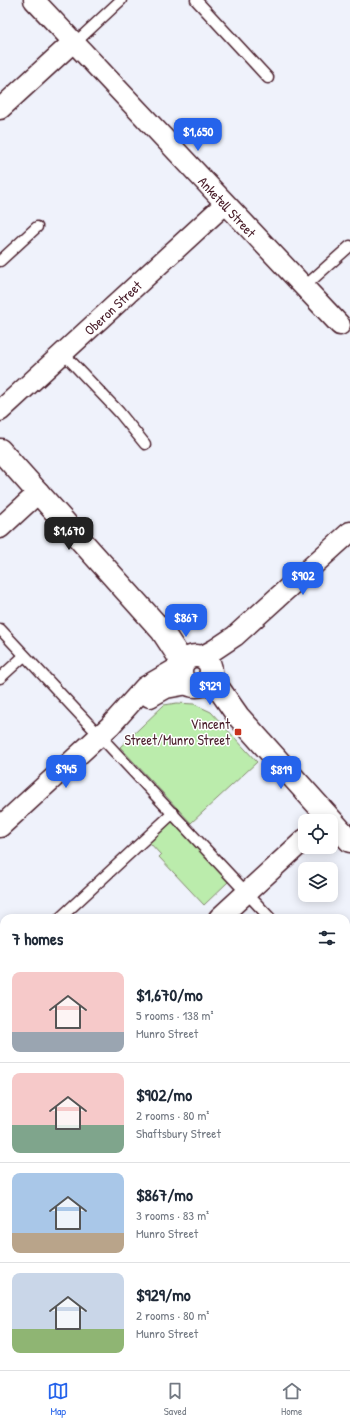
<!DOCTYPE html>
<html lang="en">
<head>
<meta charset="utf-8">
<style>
	body { margin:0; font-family:"Patrick Hand",sans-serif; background:#f6f6f7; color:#1f2937; height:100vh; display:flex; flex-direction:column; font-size:15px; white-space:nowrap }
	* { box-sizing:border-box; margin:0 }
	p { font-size:13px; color:#747a83 }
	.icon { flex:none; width:22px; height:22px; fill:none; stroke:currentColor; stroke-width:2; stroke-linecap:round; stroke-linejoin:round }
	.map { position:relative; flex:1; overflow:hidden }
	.sheet { position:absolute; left:0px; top:914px; width:350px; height:456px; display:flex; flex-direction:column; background:#fff; border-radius:12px 12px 0 0; box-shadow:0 2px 10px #0003 }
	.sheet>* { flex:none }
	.buttons { position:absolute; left:298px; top:814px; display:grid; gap:8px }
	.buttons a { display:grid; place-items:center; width:40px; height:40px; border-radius:8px; background:#fff; box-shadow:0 2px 10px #0003; font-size:20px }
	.price { position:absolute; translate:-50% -34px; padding:0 9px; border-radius:8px; background:#2563eb; color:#fff; font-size:13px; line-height:26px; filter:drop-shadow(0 1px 2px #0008) }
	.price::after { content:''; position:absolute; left:50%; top:24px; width:12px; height:9px; margin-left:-6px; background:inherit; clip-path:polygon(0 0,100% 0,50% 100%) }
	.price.active { background:#222; color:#fff }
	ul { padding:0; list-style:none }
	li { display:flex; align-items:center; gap:12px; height:100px; padding:0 12px }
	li+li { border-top:1px solid #e0e1e3 }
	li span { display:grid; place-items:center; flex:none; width:112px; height:80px; border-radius:8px; color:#555 }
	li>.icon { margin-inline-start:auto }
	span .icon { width:48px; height:48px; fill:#fffc; stroke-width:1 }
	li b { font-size:17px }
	h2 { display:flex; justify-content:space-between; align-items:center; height:48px; padding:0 12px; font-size:17px }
	.tab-bar { display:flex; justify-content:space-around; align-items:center; height:56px; border-top:1px solid #e0e1e3; background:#fff; font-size:11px; color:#747a83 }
	.tab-bar a { display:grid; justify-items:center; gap:2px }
	.tab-bar .active { color:#2563eb }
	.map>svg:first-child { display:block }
	.green { fill:#bbecac; stroke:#82866c }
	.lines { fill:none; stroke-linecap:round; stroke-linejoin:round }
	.lane-casing { stroke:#4a1f2b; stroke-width:13 }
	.street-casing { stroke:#4a1f2b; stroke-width:23 }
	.secondary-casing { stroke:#4a1f2b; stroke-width:25 }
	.lane { stroke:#fff; stroke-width:10 }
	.street { stroke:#fff; stroke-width:20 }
	.secondary { stroke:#fff; stroke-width:22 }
	.poi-dot { fill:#c8321e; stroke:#fff; stroke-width:1.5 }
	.labels { text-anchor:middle; stroke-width:3; stroke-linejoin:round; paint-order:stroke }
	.street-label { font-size:14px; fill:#4a1f2b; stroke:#fff }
	.poi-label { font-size:14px; fill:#4a1f2b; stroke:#fff; text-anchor:end }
</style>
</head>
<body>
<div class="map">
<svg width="350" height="1370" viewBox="0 0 350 1370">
	<rect width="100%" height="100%" fill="#eff2fb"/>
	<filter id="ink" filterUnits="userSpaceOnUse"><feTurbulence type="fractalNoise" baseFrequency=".025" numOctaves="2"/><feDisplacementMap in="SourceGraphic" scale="8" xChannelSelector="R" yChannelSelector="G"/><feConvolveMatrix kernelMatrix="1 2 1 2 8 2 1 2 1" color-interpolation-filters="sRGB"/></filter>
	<g filter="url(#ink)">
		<!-- green -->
		<g class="green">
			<path d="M 177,703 L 194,704 L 211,712 L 257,762 L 191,823 L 120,747 L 164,705 Z"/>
			<path d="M 171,822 L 176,822 L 229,881 L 204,905 L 159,857 L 161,855 L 149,842 Z"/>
			<path d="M 143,1366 L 191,1366 L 195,1370 L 139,1370 Z"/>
		</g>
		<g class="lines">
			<defs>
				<g id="lane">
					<path d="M 196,0 L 268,78"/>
					<path d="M 75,43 L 121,0"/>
					<path d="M 0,261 L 37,227"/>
					<path d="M 304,287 L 350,246"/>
					<path d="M 63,353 L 119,412 L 145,444"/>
					<path d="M 0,629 L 270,918"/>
					<path d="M 0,678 L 24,656"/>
					<path d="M 60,918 L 173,813"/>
					<path d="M 0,973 L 4,969"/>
					<path d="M 346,1011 L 350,1016"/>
					<path d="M 0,1086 L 4,1090"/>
					<path d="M 346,1329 L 350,1326"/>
					<path d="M 301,1370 L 305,1366"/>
				</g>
				<g id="street">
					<path d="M 34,0 L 340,325"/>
					<path d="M 0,109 L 73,42"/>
					<path d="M 0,411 L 225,204"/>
					<path d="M 0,528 L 39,492"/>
					<path d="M 201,657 L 214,650 L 235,636 L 350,532"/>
					<path d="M 150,697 L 166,688 L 188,684"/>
					<path d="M 0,827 L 110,726 L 145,687 L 181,666"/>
					<path d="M 219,918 L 305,839"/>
					<path d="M 0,1119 L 4,1115"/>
					<path d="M 346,1158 L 350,1154"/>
					<path d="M 0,1257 L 4,1262"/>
					<path d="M 106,1366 L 114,1366"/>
				</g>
				<g id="secondary">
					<path d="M 0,450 L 162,631 L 183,663"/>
					<circle cx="196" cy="671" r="15"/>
					<path d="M 210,676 L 238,716 L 350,841"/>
				</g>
			</defs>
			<!-- lane casing -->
			<use href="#lane" class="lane-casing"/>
			<!-- street casing -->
			<use href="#street" class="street-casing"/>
			<!-- secondary casing -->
			<use href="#secondary" class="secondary-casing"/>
			<!-- lane -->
			<use href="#lane" class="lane"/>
			<!-- street -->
			<use href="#street" class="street"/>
			<!-- secondary -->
			<use href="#secondary" class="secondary"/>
		</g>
	</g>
	<!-- markers -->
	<rect class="poi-dot" x="234" y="728" width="8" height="8" rx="2"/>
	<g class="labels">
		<!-- street labels -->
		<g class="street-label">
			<text transform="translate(227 207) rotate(47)" y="5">Anketell Street</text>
			<text transform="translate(113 308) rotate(-43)" y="5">Oberon Street</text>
		</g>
		<!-- poi labels -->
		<g class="poi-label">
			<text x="230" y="729">Vincent<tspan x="230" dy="16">Street/Munro Street</tspan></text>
		</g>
	</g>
</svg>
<div class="buttons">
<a><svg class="icon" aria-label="locate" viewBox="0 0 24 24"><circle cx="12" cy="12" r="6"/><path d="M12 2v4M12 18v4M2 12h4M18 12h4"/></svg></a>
<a><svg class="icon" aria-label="layers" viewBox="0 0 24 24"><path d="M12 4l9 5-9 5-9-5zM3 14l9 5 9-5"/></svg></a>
</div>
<b class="price" style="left:198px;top:152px">$1,650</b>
<b class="price active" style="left:69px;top:551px">$1,670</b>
<b class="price" style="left:303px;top:596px">$902</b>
<b class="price" style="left:186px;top:638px">$867</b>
<b class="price" style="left:210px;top:706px">$929</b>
<b class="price" style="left:66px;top:789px">$945</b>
<b class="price" style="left:281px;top:790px">$819</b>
<section class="sheet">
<h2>7 homes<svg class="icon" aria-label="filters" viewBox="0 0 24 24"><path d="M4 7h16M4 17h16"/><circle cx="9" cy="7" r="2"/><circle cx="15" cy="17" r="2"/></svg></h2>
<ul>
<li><span style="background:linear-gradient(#f6c9c9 75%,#9aa5b1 0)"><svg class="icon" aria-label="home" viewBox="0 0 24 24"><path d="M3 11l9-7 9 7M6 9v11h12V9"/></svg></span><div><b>$1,670/mo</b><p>5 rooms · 138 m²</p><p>Munro Street</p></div></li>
<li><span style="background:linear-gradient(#f6c9c9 65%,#7fa58c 0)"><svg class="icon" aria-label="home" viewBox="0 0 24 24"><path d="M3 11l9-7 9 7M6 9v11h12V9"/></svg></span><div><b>$902/mo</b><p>2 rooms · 80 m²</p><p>Shaftsbury Street</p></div></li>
<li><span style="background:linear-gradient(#a9c7e8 75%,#b9a48a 0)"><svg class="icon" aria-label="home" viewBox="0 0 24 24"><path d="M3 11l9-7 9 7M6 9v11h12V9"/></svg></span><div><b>$867/mo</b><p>3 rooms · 83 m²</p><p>Munro Street</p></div></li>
<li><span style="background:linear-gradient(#c9d6e8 70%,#8fb573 0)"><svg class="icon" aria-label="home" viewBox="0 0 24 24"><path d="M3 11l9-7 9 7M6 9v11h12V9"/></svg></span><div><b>$929/mo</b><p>2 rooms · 80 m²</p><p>Munro Street</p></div></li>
</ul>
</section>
</div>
<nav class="tab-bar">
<a class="active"><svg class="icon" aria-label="map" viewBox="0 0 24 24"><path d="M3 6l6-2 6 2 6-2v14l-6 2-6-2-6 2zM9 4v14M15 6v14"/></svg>Map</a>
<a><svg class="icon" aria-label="saved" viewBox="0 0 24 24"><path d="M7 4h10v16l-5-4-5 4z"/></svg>Saved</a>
<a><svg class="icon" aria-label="home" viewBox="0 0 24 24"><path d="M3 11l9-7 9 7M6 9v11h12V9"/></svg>Home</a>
</nav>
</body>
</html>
